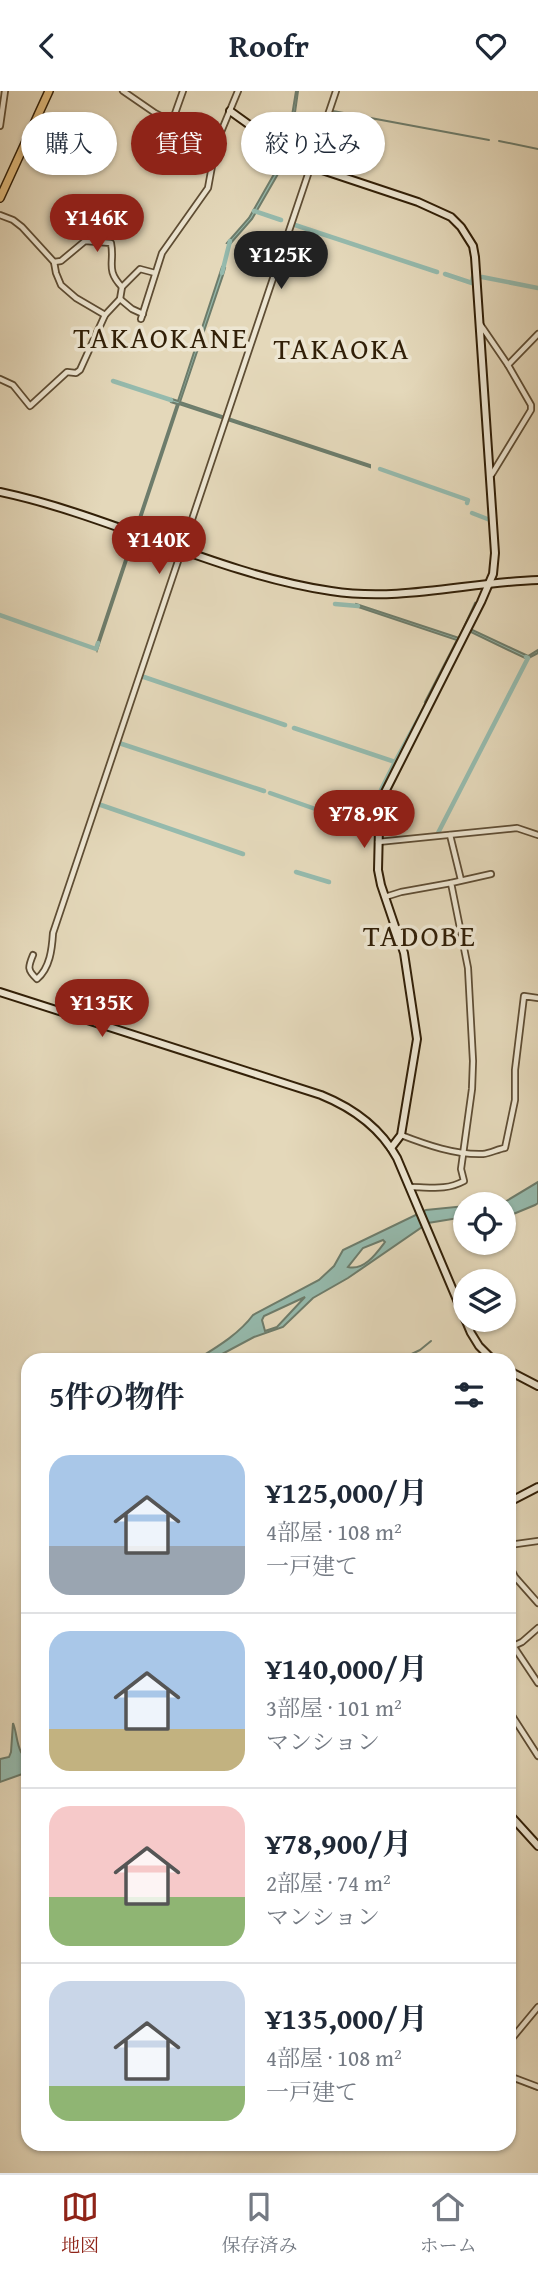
<!DOCTYPE html>
<html lang="ja">
<head>
<meta charset="utf-8">
<style>
	body { margin:0; font-family:"Gentium Book Plus","Noto Serif JP",serif; background:#f6f6f7; color:#1f2937; height:100vh; display:flex; flex-direction:column; font-size:26px; white-space:nowrap }
	* { box-sizing:border-box; margin:0 }
	p { font-size:23px; color:#747a83 }
	.icon { flex:none; width:38px; height:38px; fill:none; stroke:currentColor; stroke-width:2; stroke-linecap:round; stroke-linejoin:round }
	.map { position:relative; flex:1; overflow:hidden }
	.side { position:absolute; left:21px; top:1262px; width:495px; height:798px; display:flex; flex-direction:column; background:#fff; border-radius:21px; box-shadow:0 2px 5px #0004 }
	.side>* { flex:none }
	.guide { position:absolute; left:21px; top:21px; width:497px; height:63px; display:flex; gap:14px }
	.tools { position:absolute; left:453px; top:1101px; display:grid; gap:14px }
	.tools a { display:grid; place-items:center; width:63px; height:63px; border-radius:50%; background:#fff; box-shadow:0 2px 5px #0004; font-size:35px }
	.price { position:absolute; translate:-50% -60px; padding:0 16px; border-radius:24px; background:#8f2418; color:#fff; font-size:23px; line-height:46px; filter:drop-shadow(0 2px 4px #0008) }
	.price::after { content:''; position:absolute; left:50%; top:42px; width:21px; height:16px; margin-left:-10px; background:inherit; clip-path:polygon(0 0,100% 0,50% 100%) }
	.price.current { background:#222; color:#fff }
	ul { padding:0; list-style:none }
	li { display:flex; align-items:center; gap:21px; height:175px; padding:0 28px }
	li+li { border-top:2px solid #e0e1e3 }
	li span { display:grid; place-items:center; flex:none; width:196px; height:140px; border-radius:21px; color:#555 }
	li>.icon { margin-inline-start:auto }
	span .icon { width:84px; height:84px; fill:#fffc; stroke-width:1 }
	li b { font-size:30px }
	h2 { display:flex; justify-content:space-between; align-items:center; height:84px; padding:0 28px; font-size:30px }
	.chip { padding:0 24px; border-radius:32px; background:#fff; box-shadow:0 2px 5px #0004; font-size:24px; line-height:63px }
	.chip.current { background:#8f2418; color:#fff }
	header { display:flex; justify-content:space-between; align-items:center; height:91px; padding:0 28px; background:#fff; font-size:32px; font-weight:800 }
	.tabs { display:flex; justify-content:space-around; align-items:center; height:98px; border-top:2px solid #e0e1e3; background:#fff; font-size:19px; color:#747a83 }
	.tabs a { display:grid; justify-items:center; gap:4px }
	.tabs .current { color:#8f2418 }
	.map>svg:first-child { display:block }
	.cemetery { fill:url(#cemetery-stones); stroke:#726f4c; stroke-width:2 }
	.water { fill:#95baad; stroke:#6d7c6b; stroke-width:2; fill-rule:evenodd }
	.lines { fill:none; stroke-linecap:round; stroke-linejoin:round }
	.stream { stroke:#6d7c6b; stroke-width:2 }
	.canal { stroke:#95baad; stroke-width:4.5 }
	.street-casing { stroke:#5e4d34; stroke-width:8 }
	.secondary-casing { stroke:#311f07; stroke-width:10 }
	.highway-casing { stroke:#311f07; stroke-width:10 }
	.street { stroke:#ede6d2; stroke-width:4.5 }
	.secondary { stroke:#ede6d2; stroke-width:6 }
	.highway { stroke:#e2bc7d; stroke-width:7 }
	.labels { text-anchor:middle; stroke-width:7; stroke-linejoin:round; paint-order:stroke }
	.quarter-label { font-size:30px; letter-spacing:2px; fill:#311f07; stroke:#ede6d2 }
</style>
</head>
<body>
<header><svg class="icon" aria-label="back" viewBox="0 0 24 24"><path d="M15 5l-7 7 7 7"/></svg>Roofr<svg class="icon" aria-label="heart" viewBox="0 0 24 24"><path d="M12 20l-8-8c-3-5 5-10 8-4 3-6 11-1 8 4z"/></svg></header>
<div class="map">
<svg width="538" height="2082" viewBox="0 0 538 2082">
	<defs>
		<pattern id="cemetery-stones" width="16" height="16" patternUnits="userSpaceOnUse" patternTransform="scale(1.75)"><rect width="16" height="16" fill="#b2bf91"/><path d="M2 7V4a2 2 0 0 1 4 0v3zM10 15v-3a2 2 0 0 1 4 0v3z" fill="#919b74"/></pattern>
	</defs>
	<rect width="100%" height="100%" fill="#e4d8ba"/>
	<filter id="stains"><feTurbulence type="fractalNoise" baseFrequency=".00286" numOctaves="4"/><feColorMatrix values="0 0 0 0 .2 0 0 0 0 .09 0 0 0 0 .02 0 0 0 .5 -.17"/></filter>
	<radialGradient id="worn" r=".72"><stop offset=".6" stop-color="#630" stop-opacity="0"/><stop offset="1" stop-color="#630" stop-opacity=".3"/></radialGradient>
	<!-- cemetery -->
	<path class="cemetery" d="M 71,106 L 109,112 L 105,135 L 80,138 L 68,121 Z"/>
	<!-- water -->
	<g class="water">
		<path d="M 296,0 L 298,0 L 289,64 L 252,128 L 230,153 L 227,152 L 249,127 L 286,62 Z"/>
		<path d="M 222,176 L 225,177 L 223,184 L 180,311 L 370,374 L 370,376 L 179,313 L 97,559 L 96,556 L 177,313 L 171,311 L 172,308 L 178,310 Z"/>
		<path d="M 475,512 L 477,513 L 468,537 L 528,565 L 538,559 L 538,562 L 527,568 L 467,539 L 428,612 L 425,611 L 457,549 L 355,515 L 356,513 L 459,547 Z"/>
		<path d="M 538,1091 L 538,1112 L 535,1114 L 511,1124 L 504,1125 L 504,1113 L 495,1113 L 503,1112 Z"/>
		<path d="M 465,1115 L 465,1126 L 428,1132 L 348,1187 L 313,1207 L 283,1236 L 254,1246 L 211,1269 L 196,1269 C 217,1256 239,1243 253,1224 L 319,1189 L 334,1175 L 343,1159 L 426,1119 ZM 383,1149 L 385,1151 C 376,1163 364,1180 348,1176 L 363,1157 ZM 305,1206 L 277,1236 L 265,1240 L 262,1229 L 264,1225 Z"/>
		<path d="M 13,1632 C 17,1642 16,1651 21,1661 L 28,1656 L 28,1681 L 0,1691 L 0,1668 L 9,1666 L 11,1661 Z"/>
	</g>
	<g class="lines">
		<!-- stream -->
		<g class="stream">
			<path d="M 333,20 L 489,49"/>
			<path d="M 499,50 L 538,58"/>
			<path d="M 399,1269 L 420,1259 L 431,1250"/>
			<path d="M 523,1993 L 538,1999"/>
		</g>
		<!-- canal -->
		<g class="canal">
			<path d="M 254,120 L 281,129"/>
			<path d="M 295,134 L 437,181"/>
			<path d="M 222,182 L 230,150"/>
			<path d="M 445,183 L 472,192 L 473,186"/>
			<path d="M 482,186 L 538,197"/>
			<path d="M 113,290 L 171,309"/>
			<path d="M 380,378 L 468,409 L 467,412"/>
			<path d="M 472,422 L 490,429 L 491,433"/>
			<path d="M 335,513 L 358,515"/>
			<path d="M 0,524 L 96,558 L 98,552"/>
			<path d="M 141,585 L 285,634"/>
			<path d="M 294,637 L 395,671 L 427,612"/>
			<path d="M 119,652 L 264,700"/>
			<path d="M 270,702 L 375,739 L 381,699 L 395,671"/>
			<path d="M 98,713 L 243,763"/>
			<path d="M 438,742 L 528,567 L 526,566"/>
			<path d="M 296,781 L 329,791"/>
		</g>
		<defs>
			<g id="street">
				<path d="M 123,0 L 155,22 L 216,53"/>
				<path d="M 172,31 L 183,0"/>
				<path d="M 0,35 L 5,0"/>
				<path d="M 0,124 L 13,129 L 22,136 L 54,171 L 56,182 L 61,194 L 76,207 L 105,224"/>
				<path d="M 54,171 L 61,170 L 85,150 L 111,152 C 115,172 105,178 122,196"/>
				<path d="M 120,208 L 132,218 L 143,223"/>
				<path d="M 141,228 L 162,162 L 208,97 L 216,53 L 238,0"/>
				<path d="M 480,233 L 508,274"/>
				<path d="M 0,288 L 13,294 L 30,315 L 67,281 L 76,282 L 80,279 L 105,224 L 120,208 L 122,196 L 140,178 L 155,182"/>
				<path d="M 492,383 L 531,319 L 531,314 L 508,274 L 538,243"/>
				<path d="M 450,744 L 461,789"/>
				<path d="M 378,751 L 517,737 L 538,744"/>
				<path d="M 385,806 L 401,801 L 451,792"/>
				<path d="M 33,864 C 28,876 27,879 37,888 C 50,877 52,858 53,842 L 336,0"/>
				<path d="M 401,1044 C 427,1054 455,1064 483,1063 C 491,1062 498,1058 505,1057 L 515,1009 L 515,979 L 524,905 L 538,907"/>
				<path d="M 410,1096 C 431,1096 445,1100 464,1090 L 461,1078 L 472,998 L 473,970 L 468,877 L 451,792 L 491,783"/>
				<path d="M 509,1454 L 538,1450"/>
				<path d="M 509,1474 L 515,1486 L 538,1512"/>
				<path d="M 514,1556 L 538,1592"/>
				<path d="M 509,1557 L 522,1551 L 538,1537"/>
				<path d="M 509,1620 L 538,1665"/>
				<path d="M 509,1951 L 538,1916"/>
				<path d="M 509,1985 L 538,1996"/>
			</g>
			<g id="secondary">
				<path d="M 230,20 L 304,73 L 418,111 L 451,126 L 461,136 L 473,155 L 475,166 L 495,462 L 493,483 L 481,511 L 384,703 L 379,736 L 378,779 L 381,794 L 404,862 L 417,948 L 401,1044 L 391,1057"/>
				<path d="M 0,401 C 113,425 217,483 331,500 C 401,511 469,491 538,489"/>
				<path d="M 0,901 L 321,1004 C 353,1017 380,1036 397,1067 L 471,1242 L 479,1255 L 493,1269"/>
				<path d="M 509,1280 L 538,1295"/>
				<path d="M 509,1411 L 538,1396"/>
				<path d="M 509,1723 L 538,1755"/>
			</g>
			<path id="highway" d="M 0,107 L 49,0"/>
		</defs>
		<!-- street casing -->
		<use href="#street" class="street-casing"/>
		<!-- secondary casing -->
		<use href="#secondary" class="secondary-casing"/>
		<!-- highway casing -->
		<use href="#highway" class="highway-casing"/>
		<!-- street -->
		<use href="#street" class="street"/>
		<!-- secondary -->
		<use href="#secondary" class="secondary"/>
		<!-- highway -->
		<use href="#highway" class="highway"/>
	</g>
	<g class="labels">
		<!-- quarter labels -->
		<g class="quarter-label">
			<text x="161" y="257">TAKAOKANE</text>
			<text x="342" y="268">TAKAOKA</text>
			<text x="420" y="855">TADOBE</text>
		</g>
	</g>
	<rect width="100%" height="100%" filter="url(#stains)"/>
	<rect width="100%" height="100%" fill="url(#worn)"/>
</svg>
<div class="tools">
<a><svg class="icon" aria-label="locate" viewBox="0 0 24 24"><circle cx="12" cy="12" r="6"/><path d="M12 2v4M12 18v4M2 12h4M18 12h4"/></svg></a>
<a><svg class="icon" aria-label="layers" viewBox="0 0 24 24"><path d="M12 4l9 5-9 5-9-5zM3 14l9 5 9-5"/></svg></a>
</div>
<b class="price" style="left:97px;top:163px">¥146K</b>
<b class="price current" style="left:281px;top:200px">¥125K</b>
<b class="price" style="left:159px;top:485px">¥140K</b>
<b class="price" style="left:364px;top:759px">¥78.9K</b>
<b class="price" style="left:102px;top:948px">¥135K</b>
<div class="guide">
<a class="chip">購入</a>
<a class="chip current">賃貸</a>
<a class="chip">絞り込み</a>
</div>
<section class="side">
<h2>5件の物件<svg class="icon" aria-label="filters" viewBox="0 0 24 24"><path d="M4 7h16M4 17h16"/><circle cx="9" cy="7" r="2"/><circle cx="15" cy="17" r="2"/></svg></h2>
<ul>
<li><span style="background:linear-gradient(#a9c7e8 65%,#9aa5b1 0)"><svg class="icon" aria-label="home" viewBox="0 0 24 24"><path d="M3 11l9-7 9 7M6 9v11h12V9"/></svg></span><div><b>¥125,000/月</b><p>4部屋 · 108 m²</p><p>一戸建て</p></div></li>
<li><span style="background:linear-gradient(#a9c7e8 70%,#c2b280 0)"><svg class="icon" aria-label="home" viewBox="0 0 24 24"><path d="M3 11l9-7 9 7M6 9v11h12V9"/></svg></span><div><b>¥140,000/月</b><p>3部屋 · 101 m²</p><p>マンション</p></div></li>
<li><span style="background:linear-gradient(#f6c9c9 65%,#8fb573 0)"><svg class="icon" aria-label="home" viewBox="0 0 24 24"><path d="M3 11l9-7 9 7M6 9v11h12V9"/></svg></span><div><b>¥78,900/月</b><p>2部屋 · 74 m²</p><p>マンション</p></div></li>
<li><span style="background:linear-gradient(#c9d6e8 75%,#8fb573 0)"><svg class="icon" aria-label="home" viewBox="0 0 24 24"><path d="M3 11l9-7 9 7M6 9v11h12V9"/></svg></span><div><b>¥135,000/月</b><p>4部屋 · 108 m²</p><p>一戸建て</p></div></li>
</ul>
</section>
</div>
<nav class="tabs">
<a class="current"><svg class="icon" aria-label="map" viewBox="0 0 24 24"><path d="M3 6l6-2 6 2 6-2v14l-6 2-6-2-6 2zM9 4v14M15 6v14"/></svg>地図</a>
<a><svg class="icon" aria-label="saved" viewBox="0 0 24 24"><path d="M7 4h10v16l-5-4-5 4z"/></svg>保存済み</a>
<a><svg class="icon" aria-label="home" viewBox="0 0 24 24"><path d="M3 11l9-7 9 7M6 9v11h12V9"/></svg>ホーム</a>
</nav>
</body>
</html>
